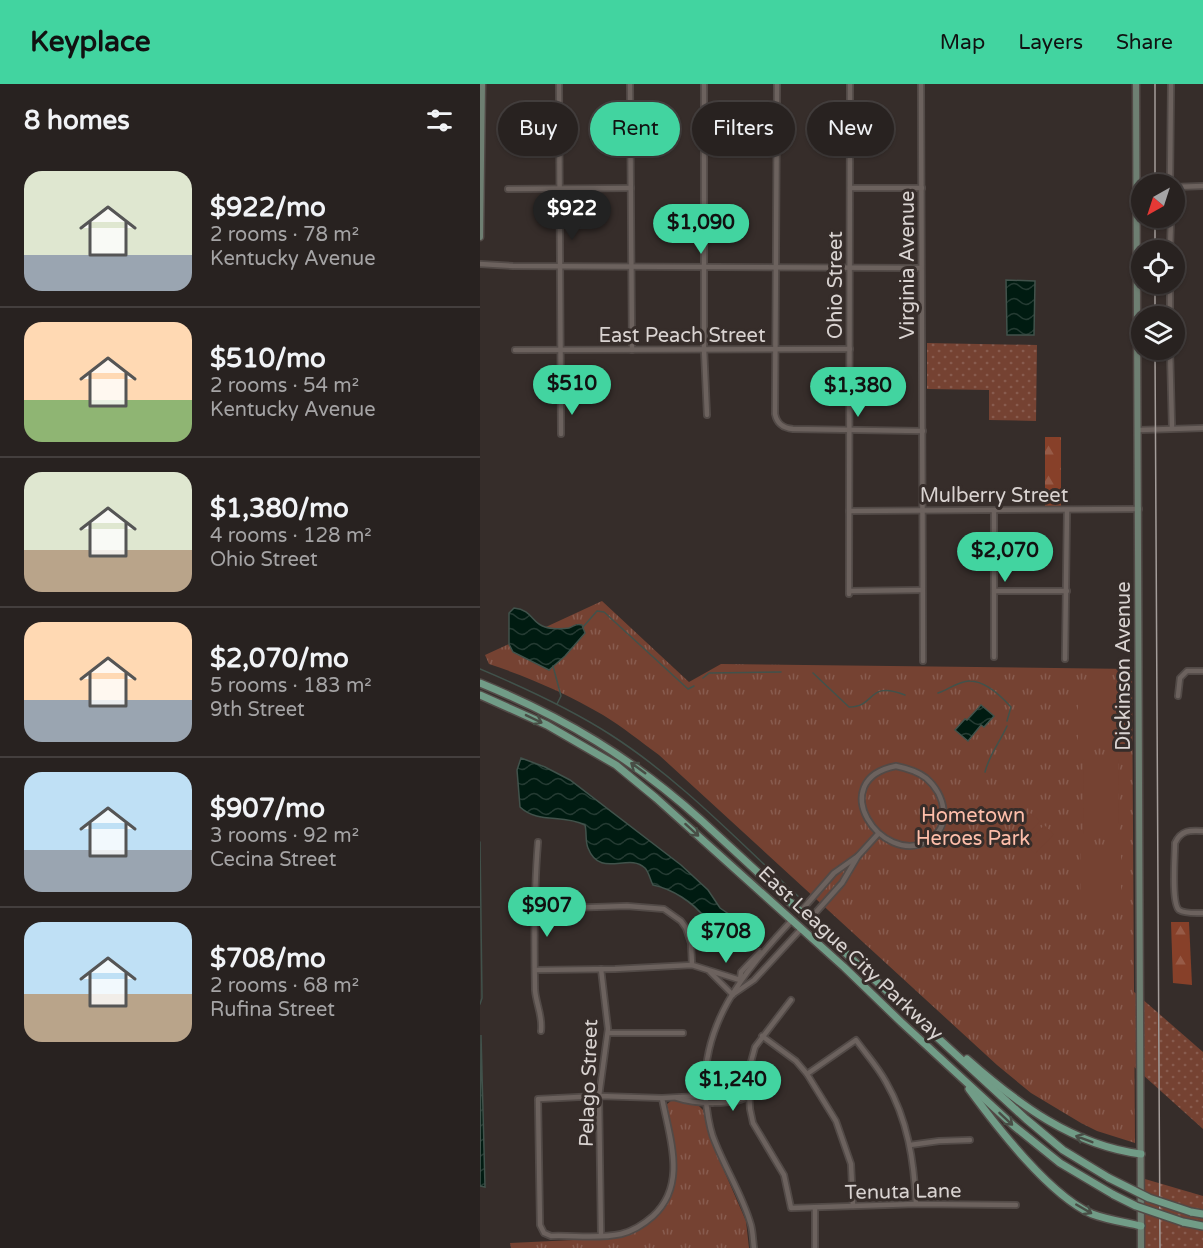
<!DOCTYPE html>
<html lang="en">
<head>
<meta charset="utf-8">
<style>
	body { margin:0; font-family:"Varela Round",sans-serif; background:#342f2d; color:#f1f3f6; height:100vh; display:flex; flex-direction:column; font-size:22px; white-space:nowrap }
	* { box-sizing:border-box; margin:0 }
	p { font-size:20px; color:#a5a4a5 }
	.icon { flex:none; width:33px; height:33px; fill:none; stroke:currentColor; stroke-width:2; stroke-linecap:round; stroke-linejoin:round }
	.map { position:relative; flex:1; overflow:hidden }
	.drawer { display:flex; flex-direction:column; background:#282220; width:480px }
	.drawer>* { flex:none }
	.top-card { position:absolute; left:18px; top:18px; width:570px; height:54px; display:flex; gap:12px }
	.needle { width:39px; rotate:219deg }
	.buttons { position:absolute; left:651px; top:90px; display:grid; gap:12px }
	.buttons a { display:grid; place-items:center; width:54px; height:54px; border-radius:50%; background:#282220; box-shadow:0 2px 4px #0004,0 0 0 2px #443f3e; font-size:30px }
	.price { position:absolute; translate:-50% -51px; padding:0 14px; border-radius:21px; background:#42d4a0; color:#111; font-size:20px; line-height:39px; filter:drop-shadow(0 2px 3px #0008) }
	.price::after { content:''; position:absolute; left:50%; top:36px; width:18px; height:14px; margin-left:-9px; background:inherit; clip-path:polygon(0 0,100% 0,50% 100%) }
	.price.active { background:#222; color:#fff }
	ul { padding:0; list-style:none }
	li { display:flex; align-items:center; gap:18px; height:150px; padding:0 24px }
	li+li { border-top:2px solid #443f3e }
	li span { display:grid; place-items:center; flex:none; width:168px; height:120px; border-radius:18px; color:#555 }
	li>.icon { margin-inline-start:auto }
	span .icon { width:72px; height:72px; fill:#fffc; stroke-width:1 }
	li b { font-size:26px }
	h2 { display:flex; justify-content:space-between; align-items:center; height:72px; padding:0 24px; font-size:26px }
	.tag { padding:0 21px; border-radius:27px; background:#282220; box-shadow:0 2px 4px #0004,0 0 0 2px #443f3e; font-size:21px; line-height:54px }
	.tag.active { background:#42d4a0; color:#111 }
	header { display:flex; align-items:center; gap:36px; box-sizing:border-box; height:84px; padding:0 30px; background:#42d4a0; color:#111 }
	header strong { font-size:28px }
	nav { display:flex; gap:33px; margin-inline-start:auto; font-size:21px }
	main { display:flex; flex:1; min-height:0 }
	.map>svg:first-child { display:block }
	.grass { fill:url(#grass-dots) }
	.forest { fill:url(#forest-firs) }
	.park { fill:url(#park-tufts) }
	.garden { fill:#754232 }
	.water { fill:url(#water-waves); stroke:#41524b; stroke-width:1.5 }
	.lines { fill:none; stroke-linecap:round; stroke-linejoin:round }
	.stream { stroke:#41524b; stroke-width:1.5 }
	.street-casing { stroke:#524a47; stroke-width:8 }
	.secondary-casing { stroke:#524a47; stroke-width:9 }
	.primary-casing { stroke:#524a47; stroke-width:10 }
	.street { stroke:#6c625e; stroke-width:4.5 }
	.secondary { stroke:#6e7f72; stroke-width:6 }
	.primary { stroke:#719c87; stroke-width:7 }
	.rail { stroke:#a49d9a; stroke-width:1.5 }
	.primary-bridge-casing { stroke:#524a47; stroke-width:10; stroke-linecap:butt }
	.primary-bridge { stroke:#719c87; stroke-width:7 }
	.oneway { stroke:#484e46 }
	.labels { text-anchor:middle; stroke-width:6; stroke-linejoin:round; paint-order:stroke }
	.street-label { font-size:20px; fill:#d9d3d1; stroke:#362d2a }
	.park-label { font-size:20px; fill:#febeaa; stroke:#362d2a }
</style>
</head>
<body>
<header>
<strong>Keyplace</strong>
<nav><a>Map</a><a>Layers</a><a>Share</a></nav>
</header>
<main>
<section class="drawer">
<h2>8 homes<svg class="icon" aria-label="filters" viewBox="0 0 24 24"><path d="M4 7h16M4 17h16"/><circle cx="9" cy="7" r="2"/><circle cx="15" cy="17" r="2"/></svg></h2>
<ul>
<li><span style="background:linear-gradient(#dfe7d0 70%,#9aa5b1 0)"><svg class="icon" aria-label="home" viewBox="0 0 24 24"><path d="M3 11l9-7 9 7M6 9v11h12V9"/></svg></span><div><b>$922/mo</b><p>2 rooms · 78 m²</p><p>Kentucky Avenue</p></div></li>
<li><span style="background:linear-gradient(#ffd9b3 65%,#8fb573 0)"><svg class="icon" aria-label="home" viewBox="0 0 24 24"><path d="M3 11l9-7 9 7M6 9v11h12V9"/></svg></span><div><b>$510/mo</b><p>2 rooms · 54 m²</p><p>Kentucky Avenue</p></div></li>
<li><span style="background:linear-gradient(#dfe7d0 65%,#b9a48a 0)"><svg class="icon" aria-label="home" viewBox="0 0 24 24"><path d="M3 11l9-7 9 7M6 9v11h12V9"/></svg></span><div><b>$1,380/mo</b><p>4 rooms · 128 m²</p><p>Ohio Street</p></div></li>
<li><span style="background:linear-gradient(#ffd9b3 65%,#9aa5b1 0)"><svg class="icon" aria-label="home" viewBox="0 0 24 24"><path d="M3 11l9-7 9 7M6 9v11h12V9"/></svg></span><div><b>$2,070/mo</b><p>5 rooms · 183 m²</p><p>9th Street</p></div></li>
<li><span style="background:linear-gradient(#bfe0f5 65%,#9aa5b1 0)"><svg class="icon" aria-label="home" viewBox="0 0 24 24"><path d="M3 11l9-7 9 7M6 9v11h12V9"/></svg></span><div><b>$907/mo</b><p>3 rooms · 92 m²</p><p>Cecina Street</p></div></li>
<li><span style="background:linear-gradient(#bfe0f5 60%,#b9a48a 0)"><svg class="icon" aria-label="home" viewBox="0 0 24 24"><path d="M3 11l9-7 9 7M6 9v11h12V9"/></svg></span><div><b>$708/mo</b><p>2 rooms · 68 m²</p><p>Rufina Street</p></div></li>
</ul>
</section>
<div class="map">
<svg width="723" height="1164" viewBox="0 0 723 1164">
	<defs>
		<pattern id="grass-dots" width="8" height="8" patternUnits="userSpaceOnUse" patternTransform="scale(1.5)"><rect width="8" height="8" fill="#754232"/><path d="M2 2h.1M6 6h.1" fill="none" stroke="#885c4f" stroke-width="1.8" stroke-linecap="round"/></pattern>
		<pattern id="forest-firs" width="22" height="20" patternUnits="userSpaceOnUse" patternTransform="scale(1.5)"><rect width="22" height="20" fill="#874029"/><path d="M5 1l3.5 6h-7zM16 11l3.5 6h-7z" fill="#975b47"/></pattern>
		<pattern id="park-tufts" width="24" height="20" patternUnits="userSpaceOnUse" patternTransform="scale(1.5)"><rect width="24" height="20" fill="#754232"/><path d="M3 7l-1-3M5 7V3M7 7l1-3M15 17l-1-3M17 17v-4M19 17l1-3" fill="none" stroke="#885c4f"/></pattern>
		<pattern id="water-waves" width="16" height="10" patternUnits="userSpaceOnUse" patternTransform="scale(1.5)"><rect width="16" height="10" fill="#001b11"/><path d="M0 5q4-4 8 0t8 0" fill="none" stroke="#253b33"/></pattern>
	</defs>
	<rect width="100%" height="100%" fill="#362d2a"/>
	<!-- grass -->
	<g class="grass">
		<path d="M 447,259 L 557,261 L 556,337 L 509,336 L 509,306 L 447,305 Z"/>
		<path d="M 653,907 L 723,968 L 723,1045 L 653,982 Z"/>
		<path d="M 665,1095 L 723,1112 L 723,1164 L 665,1164 Z"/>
	</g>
	<!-- forest -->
	<g class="forest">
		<rect x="565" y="353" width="16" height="69"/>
		<path d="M 691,838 L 709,838 L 712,901 L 693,899 Z"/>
	</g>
	<!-- park -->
	<g class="park">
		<path d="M 122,517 L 209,598 L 241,580 L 652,585 L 655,1059 L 617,1047 L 601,1039 L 551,1009 L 517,981 L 179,671 C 161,658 143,643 123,631 C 88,610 48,593 9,580 L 5,571 Z"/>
		<path d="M 192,1016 L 219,1022 L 223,1026 L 232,1059 L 266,1137 L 269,1164 L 31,1164 L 30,1159 L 136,1154 L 164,1142 L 184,1122 L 194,1097 L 195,1068 L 186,1021 Z"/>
	</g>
	<!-- garden -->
	<g class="garden">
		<rect x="598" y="600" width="45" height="63"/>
		<path d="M 603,673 L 638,673 L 639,752 L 604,752 Z"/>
		<path d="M 550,729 L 560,737 L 541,757 L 532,748 Z"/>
		<path d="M 564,741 L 574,750 L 555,770 L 546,761 Z"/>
		<rect x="601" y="761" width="40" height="66"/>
	</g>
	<!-- water -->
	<g class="water">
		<path d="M 526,196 L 555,197 L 554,251 L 527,251 Z"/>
		<path d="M 34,524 C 53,526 51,539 65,543 C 71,545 83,545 89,544 C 95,542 96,539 102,541 L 105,549 L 85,572 L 69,586 L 33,568 L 29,560 L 29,529 Z"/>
		<path d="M 501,621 L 514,632 L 504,643 L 501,641 L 488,657 L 475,646 L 485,635 L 487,636 Z"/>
		<path d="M 41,674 L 65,683 L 90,696 L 201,781 L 228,806 L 240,824 L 268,843 L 269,852 L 260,858 L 239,860 C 233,852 230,842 225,834 C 213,818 192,805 173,801 C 170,796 169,788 165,784 C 149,768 120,795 108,764 C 105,757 107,749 105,741 C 82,730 58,740 40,723 L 37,686 Z"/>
		<path d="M 1,951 L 5,1103 L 0,1102 Z"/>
	</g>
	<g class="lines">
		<!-- stream -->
		<g class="stream">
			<path d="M 103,543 L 117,527 L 124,528 L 208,605 L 214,602"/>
			<path d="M 73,582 L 81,612 L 77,620"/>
			<path d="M 0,585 C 45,604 89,624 131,651 C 201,696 259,758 321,815"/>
			<path d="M 333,589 L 369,623 C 397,623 386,596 425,611"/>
			<path d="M 223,594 L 229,589 L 301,588"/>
			<path d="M 458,609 C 468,606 480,596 490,597 C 506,597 521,612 531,623 L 527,637"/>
			<path d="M 505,688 C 509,671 520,658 527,642"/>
			<path d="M 0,758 L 2,914 L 0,920"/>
		</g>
		<defs>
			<g id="street">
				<path d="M 79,0 L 81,350"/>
				<path d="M 150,0 L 152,266"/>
				<path d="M 224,0 L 224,265 L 227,331"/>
				<path d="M 297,0 L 295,330 C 297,340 303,344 313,345 L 443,347"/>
				<path d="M 441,0 L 443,577"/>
				<path d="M 690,100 L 691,0"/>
				<path d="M 694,103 L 723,102"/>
				<path d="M 370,104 L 442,104"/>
				<path d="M 28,105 L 151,104"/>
				<path d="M 690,166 L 691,134"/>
				<path d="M 0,180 L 33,182 L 441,184"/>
				<path d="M 690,232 L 690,200"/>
				<path d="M 35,266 L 370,265"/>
				<path d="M 690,266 L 692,344"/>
				<path d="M 659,346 L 723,344"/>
				<path d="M 514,426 L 514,573"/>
				<path d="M 369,427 L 659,425"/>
				<path d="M 369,507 L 442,506"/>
				<path d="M 514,507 L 587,507"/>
				<path d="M 369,510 L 370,0"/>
				<path d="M 585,575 L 587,426"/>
				<path d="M 698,612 L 700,594 L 707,587 L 723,587"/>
				<path d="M 416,682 C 426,684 437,687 446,694 C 465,710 473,742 448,757 C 401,783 344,696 416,682 Z"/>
				<path d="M 723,747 C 710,746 701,746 695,759 C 695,772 691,819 699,826 C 705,830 716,829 723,829"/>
				<path d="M 58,758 C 54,807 54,857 55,906 C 56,920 63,932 61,947"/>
				<path d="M 55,825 L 147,822 L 184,825 L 201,837 L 206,844 L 211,859 L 212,881"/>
				<path d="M 320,828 L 354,789 L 378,772"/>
				<path d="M 329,836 L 362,799 L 378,772 L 398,750"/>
				<path d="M 121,885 L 128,945 L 119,1012 L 121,1151"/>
				<path d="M 55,886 L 135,885 L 212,881 L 260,896 L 261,888 L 280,868"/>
				<path d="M 230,888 L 253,911"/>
				<path d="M 255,909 L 274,896 L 321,845"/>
				<path d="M 311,916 L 275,963 L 268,989 L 270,1025 L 273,1039 L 304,1091 L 311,1124 L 436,1120 L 536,1121"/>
				<path d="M 128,949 L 203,949"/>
				<path d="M 282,952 L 316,977 L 327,990 L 356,1037 L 371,1080 L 373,1122"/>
				<path d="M 327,990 L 376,956 C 386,970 398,983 406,998 C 428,1036 434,1077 436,1120"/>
				<path d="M 182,1014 C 189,1053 208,1100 173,1132 C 164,1140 153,1147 141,1150 C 119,1155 93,1151 71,1152 L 64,1149 L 60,1141 L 58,1015 L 119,1012 L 182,1014 L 280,1009"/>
				<path d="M 197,1014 C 214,1020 256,1022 270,1011"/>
				<path d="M 430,1061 L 459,1057 L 490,1056"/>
				<path d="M 274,1164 C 273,1157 273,1149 271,1141 C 263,1112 246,1086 235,1058 C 229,1045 228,1032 226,1018 C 218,942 263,889 312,836"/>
				<path d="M 335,1164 L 335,1125"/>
			</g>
			<g id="secondary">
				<path d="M 656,0 L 661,1164"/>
				<path d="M 0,153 L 2,0"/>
			</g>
			<g id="primary">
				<path d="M 0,599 C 85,634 152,674 221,736 L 546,1035 L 583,1066 L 629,1094"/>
				<path d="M 0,611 L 67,641 L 136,681 L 176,714 L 364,883 L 421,938 L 534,1042 L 580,1079 L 634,1111"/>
				<path d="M 487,975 C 538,1020 592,1061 661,1070"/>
				<path d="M 489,1005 C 517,1043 569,1111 612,1130 C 628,1136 644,1138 661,1142"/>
				<path d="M 711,1128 L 723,1130"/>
				<path d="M 703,1138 L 723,1142"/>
			</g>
		</defs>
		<!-- street casing -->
		<use href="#street" class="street-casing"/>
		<!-- secondary casing -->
		<use href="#secondary" class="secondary-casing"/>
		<!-- primary casing -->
		<use href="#primary" class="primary-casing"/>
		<!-- street -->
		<use href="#street" class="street"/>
		<!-- secondary -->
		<use href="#secondary" class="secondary"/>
		<!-- primary -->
		<use href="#primary" class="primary"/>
		<!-- rail -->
		<g class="rail">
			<path d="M 675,0 L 675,100"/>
			<path d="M 675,134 L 675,166"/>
			<path d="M 675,200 L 675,232"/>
			<path d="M 675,266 L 680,1164"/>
		</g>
		<defs>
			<g id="primary-bridge">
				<path d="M 629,1094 L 669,1114 L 711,1128"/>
				<path d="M 634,1111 L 656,1122 L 703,1138"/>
			</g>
		</defs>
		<!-- primary-bridge casing -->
		<use href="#primary-bridge" class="primary-bridge-casing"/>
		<!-- primary-bridge -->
		<use href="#primary-bridge" class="primary-bridge"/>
	</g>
	<!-- one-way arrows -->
	<defs><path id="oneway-shaft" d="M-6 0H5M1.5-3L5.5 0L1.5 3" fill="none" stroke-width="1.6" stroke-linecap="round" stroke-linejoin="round" transform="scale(1.5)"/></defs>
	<g class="oneway">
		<use href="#oneway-shaft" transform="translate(54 635) rotate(26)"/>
		<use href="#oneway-shaft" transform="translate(158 684) rotate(-144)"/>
		<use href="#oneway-shaft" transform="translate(212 746) rotate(42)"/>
		<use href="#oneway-shaft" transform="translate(526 1035) rotate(43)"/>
		<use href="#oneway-shaft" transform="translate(604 1055) rotate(-159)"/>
		<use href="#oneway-shaft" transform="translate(604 1125) rotate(30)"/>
	</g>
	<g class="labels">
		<!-- street labels -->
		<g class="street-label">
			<text transform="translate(427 181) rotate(-90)" y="7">Virginia Avenue</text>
			<text transform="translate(355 201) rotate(-90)" y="7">Ohio Street</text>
			<text x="202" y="258">East Peach Street</text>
			<text x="514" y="418">Mulberry Street</text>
			<text transform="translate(643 582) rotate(-90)" y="7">Dickinson Avenue</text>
			<text transform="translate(371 869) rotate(43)" y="7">East League City Parkway</text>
			<text transform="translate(108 999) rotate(-88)" y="7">Pelago Street</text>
			<text transform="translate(423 1107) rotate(-1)" y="7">Tenuta Lane</text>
		</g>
		<!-- park labels -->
		<g class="park-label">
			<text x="493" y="738">Hometown<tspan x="493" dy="23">Heroes Park</tspan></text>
		</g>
	</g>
</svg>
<div class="buttons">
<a><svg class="needle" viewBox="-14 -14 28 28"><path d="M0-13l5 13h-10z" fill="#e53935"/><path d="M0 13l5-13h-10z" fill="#a5a4a5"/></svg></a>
<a><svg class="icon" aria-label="locate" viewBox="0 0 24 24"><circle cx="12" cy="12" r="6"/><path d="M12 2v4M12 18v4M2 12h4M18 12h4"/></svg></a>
<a><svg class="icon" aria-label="layers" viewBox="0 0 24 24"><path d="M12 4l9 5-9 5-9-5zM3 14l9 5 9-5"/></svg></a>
</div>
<b class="price active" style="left:92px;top:157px">$922</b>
<b class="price" style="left:221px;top:171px">$1,090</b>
<b class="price" style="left:92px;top:332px">$510</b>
<b class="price" style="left:378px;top:334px">$1,380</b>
<b class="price" style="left:525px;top:499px">$2,070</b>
<b class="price" style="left:67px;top:854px">$907</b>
<b class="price" style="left:246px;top:880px">$708</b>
<b class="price" style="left:253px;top:1028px">$1,240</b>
<div class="top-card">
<a class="tag">Buy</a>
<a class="tag active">Rent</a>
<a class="tag">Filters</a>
<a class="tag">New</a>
</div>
</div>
</main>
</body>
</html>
